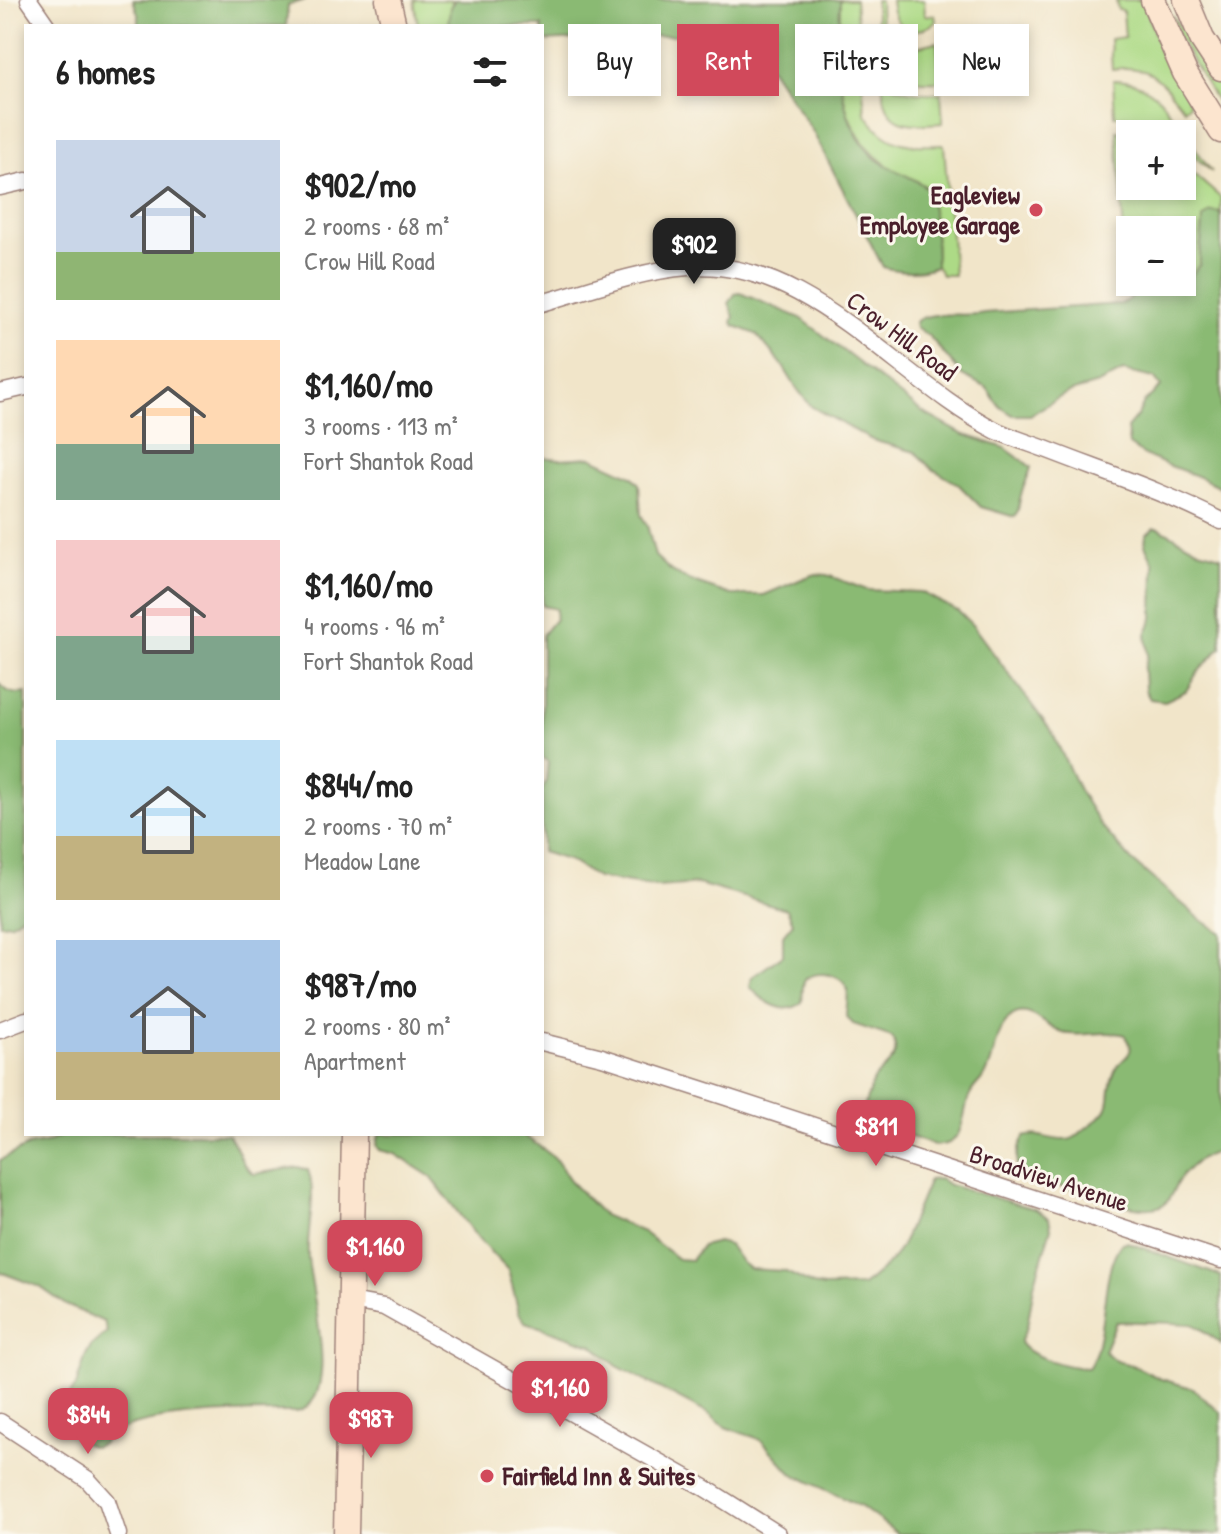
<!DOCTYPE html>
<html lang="en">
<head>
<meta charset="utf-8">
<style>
	body { margin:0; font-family:"Patrick Hand",sans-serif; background:#f2f2f2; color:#222; height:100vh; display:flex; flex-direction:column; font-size:30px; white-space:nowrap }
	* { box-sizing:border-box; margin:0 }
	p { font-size:26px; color:#767676 }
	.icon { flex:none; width:44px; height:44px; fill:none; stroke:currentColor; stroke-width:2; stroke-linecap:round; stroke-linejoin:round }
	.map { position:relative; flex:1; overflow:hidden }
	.drawer { position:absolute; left:24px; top:24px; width:520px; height:1112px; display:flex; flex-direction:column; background:#fff; border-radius:0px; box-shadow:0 4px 12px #0003 }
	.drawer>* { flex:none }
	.guide { position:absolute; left:568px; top:24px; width:532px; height:72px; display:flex; gap:16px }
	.tools { position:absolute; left:1116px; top:120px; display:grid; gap:16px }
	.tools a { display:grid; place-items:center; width:80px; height:80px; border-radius:0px; background:#fff; box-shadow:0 4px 12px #0003; font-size:40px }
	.price { position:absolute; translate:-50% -68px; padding:0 18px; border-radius:16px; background:#d1495b; color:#fff; font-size:26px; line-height:52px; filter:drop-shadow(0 2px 4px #0008) }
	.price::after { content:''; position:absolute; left:50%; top:48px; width:24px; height:18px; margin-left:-12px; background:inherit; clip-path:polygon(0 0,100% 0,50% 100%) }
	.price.current { background:#222; color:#fff }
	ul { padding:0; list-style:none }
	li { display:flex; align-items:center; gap:24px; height:200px; padding:0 32px }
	li span { display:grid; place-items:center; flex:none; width:224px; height:160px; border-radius:0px; color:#555 }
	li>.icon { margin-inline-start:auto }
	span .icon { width:96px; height:96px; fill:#fffc; stroke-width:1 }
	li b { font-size:34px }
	h2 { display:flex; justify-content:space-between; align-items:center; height:96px; padding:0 32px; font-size:34px }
	.chip { padding:0 28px; border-radius:0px; background:#fff; box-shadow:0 4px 12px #0003; font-size:28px; line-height:72px }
	.chip.current { background:#d1495b; color:#fff }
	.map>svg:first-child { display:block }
	.green { fill:#adda86; stroke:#7c7c58; stroke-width:2 }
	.forest { fill:#8aba73; stroke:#6a6c4f; stroke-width:2 }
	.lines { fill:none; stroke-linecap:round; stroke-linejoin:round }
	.minor-casing { stroke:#9e827a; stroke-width:19 }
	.secondary-casing { stroke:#9e827a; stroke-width:27 }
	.minor { stroke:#fff; stroke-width:16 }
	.secondary { stroke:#fce5cf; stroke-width:24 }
	.poi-dot { fill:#d1495b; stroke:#fbf7ec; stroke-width:3 }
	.labels { text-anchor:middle; stroke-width:6; stroke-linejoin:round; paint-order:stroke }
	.poi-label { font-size:26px; font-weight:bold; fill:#4a1f2b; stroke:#fbf7ec; text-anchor:end }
	.street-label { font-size:26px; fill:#4a1f2b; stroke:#fbf7ec }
</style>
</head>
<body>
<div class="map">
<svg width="1221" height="1534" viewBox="0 0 1221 1534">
	<rect width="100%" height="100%" fill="#fbf7ec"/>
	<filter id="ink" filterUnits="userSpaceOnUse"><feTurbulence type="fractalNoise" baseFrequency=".0125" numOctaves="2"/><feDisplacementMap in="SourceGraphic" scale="16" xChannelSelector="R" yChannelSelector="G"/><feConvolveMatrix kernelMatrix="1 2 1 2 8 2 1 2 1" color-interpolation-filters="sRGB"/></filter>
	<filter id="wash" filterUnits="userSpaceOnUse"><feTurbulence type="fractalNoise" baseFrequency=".006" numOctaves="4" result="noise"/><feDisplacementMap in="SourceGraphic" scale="32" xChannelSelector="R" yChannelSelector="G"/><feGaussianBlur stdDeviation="1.8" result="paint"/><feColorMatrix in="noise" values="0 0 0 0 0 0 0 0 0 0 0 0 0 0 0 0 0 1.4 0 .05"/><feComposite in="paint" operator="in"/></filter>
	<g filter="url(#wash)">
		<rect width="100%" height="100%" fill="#f1e5c9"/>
		<!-- green -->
		<g class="green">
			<path d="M 414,0 L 455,0 L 452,2 L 448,26 L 418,26 Z"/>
			<path d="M 840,0 L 855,0 L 865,113 C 888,147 907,146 944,145 L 954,275 L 942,275 L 936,266 L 935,225 L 925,186 C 832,147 839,87 840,0 Z"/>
			<path d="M 875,0 L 880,0 L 881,29 L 897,47 L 916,47 L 937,42 L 940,81 C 873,84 879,55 875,0 Z"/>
			<path d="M 891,0 L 924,0 L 925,16 L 935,15 L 936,22 C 913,39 893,28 891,0 Z"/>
			<path d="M 1116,0 L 1143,0 L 1158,43 L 1190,104 L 1184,109 C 1161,81 1151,63 1112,69 L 1110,39 L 1125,37 L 1123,11 L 1118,10 Z"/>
			<path d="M 1172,15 L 1221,86 L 1221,109 L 1179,38 Z"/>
			<path d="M 882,80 C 902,92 917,94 941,93 L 943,123 C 902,126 885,126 882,80 Z"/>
			<path d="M 1113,80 C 1132,80 1146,86 1160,99 L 1212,172 L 1182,145 L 1182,134 C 1164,134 1165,127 1150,121 C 1140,117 1127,117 1115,116 Z"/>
			<path d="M 1117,131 L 1139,134 L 1130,134 L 1130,186 L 1182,186 L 1182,164 L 1221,198 L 1221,213 L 1211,212 L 1203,218 C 1203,234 1199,248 1200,264 L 1184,285 L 1179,286 L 1174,282 L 1182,282 L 1182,230 L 1130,230 L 1130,282 L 1135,282 L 1134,296 L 1128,296 Z"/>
		</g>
		<!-- forest -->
		<g class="forest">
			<path d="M 133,0 L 306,0 L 288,5 L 286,26 L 139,26 L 139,17 Z"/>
			<path d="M 455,0 L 840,0 C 839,52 833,120 875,158 C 889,170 919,178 928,190 L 935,225 L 936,266 C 921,273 900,272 883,267 L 813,132 L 772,70 L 741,39 L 720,33 L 542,41 L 542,26 L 448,26 L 450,7 Z"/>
			<path d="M 1211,212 L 1221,213 L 1221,488 C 1192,470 1157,466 1129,445 L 1127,428 L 1138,415 L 1145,401 L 1161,387 L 1154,378 L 1123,371 L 1098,384 L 1067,393 L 1030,415 L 1013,415 L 999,406 L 987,388 L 962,375 L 930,337 L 916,327 L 915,322 C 931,309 963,318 984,313 L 1121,304 L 1134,296 L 1135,282 L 1174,282 L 1179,286 L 1184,285 L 1200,264 C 1199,248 1203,234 1203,218 Z"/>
			<path d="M 740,293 L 801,318 L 922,412 L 962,434 L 1005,448 L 1031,467 C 1029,477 1023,486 1021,495 C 1018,504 1020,509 1015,517 L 981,507 L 958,484 L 931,468 L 915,452 L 872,440 L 812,407 L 797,389 L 781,363 L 756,334 L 735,326 L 732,322 L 734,317 L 729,303 L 735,294 Z"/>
			<path d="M 542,457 L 559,459 L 591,457 L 632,476 L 639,484 L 641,515 L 647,525 L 655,556 L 670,570 L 690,581 L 731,595 L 764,595 L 804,578 L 816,574 L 827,575 L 867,590 L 921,592 L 958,611 L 973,626 L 1052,732 L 1079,790 L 1101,826 L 1131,860 L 1199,918 L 1221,933 L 1221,1151 C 1203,1154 1186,1168 1177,1183 C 1172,1191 1171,1199 1164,1204 C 1146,1218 1088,1193 1067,1188 C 1050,1184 1035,1182 1019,1175 C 1014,1162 1017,1150 1024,1137 C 1038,1132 1050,1141 1066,1140 C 1075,1140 1079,1133 1086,1128 C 1121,1104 1102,1102 1115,1071 C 1123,1054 1139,1056 1125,1035 C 1105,1029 1083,1038 1063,1033 C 1048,1029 1034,1009 1018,1013 C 997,1019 996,1055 987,1072 C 982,1081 972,1087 969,1097 C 961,1118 965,1148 934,1145 L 874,1124 L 866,1118 L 863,1108 C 867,1100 871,1082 876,1077 C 888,1063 902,1058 892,1037 L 853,1024 L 846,1016 C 846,1008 849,997 847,989 C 842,971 809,970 804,982 C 802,987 803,996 802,1002 C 785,1018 763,1001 750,987 L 752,977 L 783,955 L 783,935 L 793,923 L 787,909 L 698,884 L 657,887 L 597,878 L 570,861 L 542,852 L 542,791 L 546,781 L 548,761 L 542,758 L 542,635 L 555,619 L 556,609 L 542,606 Z"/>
			<path d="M 1154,528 L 1159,528 L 1199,550 L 1221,556 L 1221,647 L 1197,673 L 1186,691 L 1165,701 L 1150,699 L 1145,690 L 1144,669 L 1148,655 L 1146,634 L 1153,619 L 1154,564 L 1145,545 L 1146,535 Z"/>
			<path d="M 0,684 C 8,693 14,695 26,693 L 26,912 L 12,923 L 0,924 Z"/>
			<path d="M 64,1134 L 228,1134 C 240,1148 238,1163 254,1174 L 298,1167 L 308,1170 C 318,1199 306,1228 308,1257 C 310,1292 344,1402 296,1412 C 258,1412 123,1410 102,1444 L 93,1447 L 83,1443 L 60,1423 L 64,1403 L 76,1386 L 86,1355 L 91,1346 L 107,1332 L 104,1322 L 66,1305 L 40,1287 L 0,1272 L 0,1160 L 28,1146 L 49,1142 Z"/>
			<path d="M 379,1134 L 522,1134 L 554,1157 L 572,1183 L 603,1215 L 643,1232 L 678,1259 L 691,1260 L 702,1246 L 718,1242 L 729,1245 L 742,1263 L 750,1269 L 784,1271 L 813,1285 L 824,1287 L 863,1286 L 888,1264 L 901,1247 L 929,1180 L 940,1179 L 949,1185 L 1035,1209 L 1049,1218 L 1051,1228 L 1034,1285 L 1027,1327 L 1020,1342 C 1027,1357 1071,1368 1088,1368 C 1108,1342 1099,1269 1122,1243 L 1127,1242 L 1221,1276 L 1221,1344 C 1213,1338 1203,1329 1194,1325 C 1190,1323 1124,1321 1116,1322 L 1104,1351 L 1116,1361 L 1132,1365 L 1161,1379 L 1192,1388 L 1221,1413 L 1221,1534 L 898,1534 L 860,1506 L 791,1473 L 763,1442 L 754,1437 L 725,1427 L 709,1414 L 617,1366 L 592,1345 L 525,1322 L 519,1313 L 508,1270 L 479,1240 L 431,1177 L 395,1154 L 380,1150 L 377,1146 Z"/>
		</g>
	</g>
	<g filter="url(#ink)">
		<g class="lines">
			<defs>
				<g id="minor">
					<path d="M 29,0 L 47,26"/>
					<path d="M 0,187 L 26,181"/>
					<path d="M 542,303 C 591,289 638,271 688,267 C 807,255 898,381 997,431 C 1015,439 1035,445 1053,452 C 1110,474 1167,493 1221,521"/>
					<path d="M 0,393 L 26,387"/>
					<path d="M 0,1030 L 26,1020"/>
					<path d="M 542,1042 L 602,1057 L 726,1097 L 1221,1260"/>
					<path d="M 351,1301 L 384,1307 L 705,1488 L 778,1534"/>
					<path d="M 0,1422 L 87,1479 L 107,1501 L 118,1534"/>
				</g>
				<g id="secondary">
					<path d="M 388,0 L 394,26"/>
					<path d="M 1153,0 L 1185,73 L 1221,131"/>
					<path d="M 1186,0 L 1202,39 L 1221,68"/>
					<path d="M 346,1534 L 354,1134"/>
				</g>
			</defs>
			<!-- minor casing -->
			<use href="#minor" class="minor-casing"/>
			<!-- secondary casing -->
			<use href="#secondary" class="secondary-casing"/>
			<!-- minor -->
			<use href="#minor" class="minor"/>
			<!-- secondary -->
			<use href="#secondary" class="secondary"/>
		</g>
	</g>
	<!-- markers -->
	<g class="poi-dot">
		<circle cx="1036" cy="210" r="8"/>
		<circle cx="487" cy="1476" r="8"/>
	</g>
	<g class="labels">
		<!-- poi labels -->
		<g class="poi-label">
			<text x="1020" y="204">Eagleview<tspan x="1020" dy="30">Employee Garage</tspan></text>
			<text x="503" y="1485" text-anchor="start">Fairfield Inn &amp; Suites</text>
		</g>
		<!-- street labels -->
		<g class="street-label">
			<text transform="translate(902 336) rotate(37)" y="9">Crow Hill Road</text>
			<text transform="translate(1049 1178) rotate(18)" y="9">Broadview Avenue</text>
		</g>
	</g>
</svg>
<div class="tools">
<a>+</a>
<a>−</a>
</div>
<b class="price current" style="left:694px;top:286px">$902</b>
<b class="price" style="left:876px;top:1168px">$811</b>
<b class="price" style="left:375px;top:1288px">$1,160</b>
<b class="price" style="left:560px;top:1429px">$1,160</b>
<b class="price" style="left:88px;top:1456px">$844</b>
<b class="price" style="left:371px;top:1460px">$987</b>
<div class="guide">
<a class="chip">Buy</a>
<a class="chip current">Rent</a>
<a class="chip">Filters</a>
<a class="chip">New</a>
</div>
<section class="drawer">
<h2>6 homes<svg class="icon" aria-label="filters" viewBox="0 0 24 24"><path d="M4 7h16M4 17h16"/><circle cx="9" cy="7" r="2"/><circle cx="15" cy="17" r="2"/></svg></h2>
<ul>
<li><span style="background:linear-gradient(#c9d6e8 70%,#8fb573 0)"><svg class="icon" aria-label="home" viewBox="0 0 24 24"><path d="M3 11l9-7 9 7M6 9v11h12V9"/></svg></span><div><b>$902/mo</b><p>2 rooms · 68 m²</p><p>Crow Hill Road</p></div></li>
<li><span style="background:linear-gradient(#ffd9b3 65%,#7fa58c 0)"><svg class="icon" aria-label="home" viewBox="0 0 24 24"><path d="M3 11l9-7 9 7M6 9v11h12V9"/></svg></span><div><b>$1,160/mo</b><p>3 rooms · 113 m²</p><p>Fort Shantok Road</p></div></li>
<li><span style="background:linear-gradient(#f6c9c9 60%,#7fa58c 0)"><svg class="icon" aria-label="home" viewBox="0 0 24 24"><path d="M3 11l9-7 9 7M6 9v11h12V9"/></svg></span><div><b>$1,160/mo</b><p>4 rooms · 96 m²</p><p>Fort Shantok Road</p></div></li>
<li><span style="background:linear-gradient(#bfe0f5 60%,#c2b280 0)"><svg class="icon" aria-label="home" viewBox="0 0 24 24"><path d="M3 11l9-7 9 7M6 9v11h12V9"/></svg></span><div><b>$844/mo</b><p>2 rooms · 70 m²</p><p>Meadow Lane</p></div></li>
<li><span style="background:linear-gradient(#a9c7e8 70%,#c2b280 0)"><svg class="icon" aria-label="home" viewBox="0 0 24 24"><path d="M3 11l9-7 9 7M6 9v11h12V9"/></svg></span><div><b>$987/mo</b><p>2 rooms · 80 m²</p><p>Apartment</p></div></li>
</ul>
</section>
</div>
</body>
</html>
